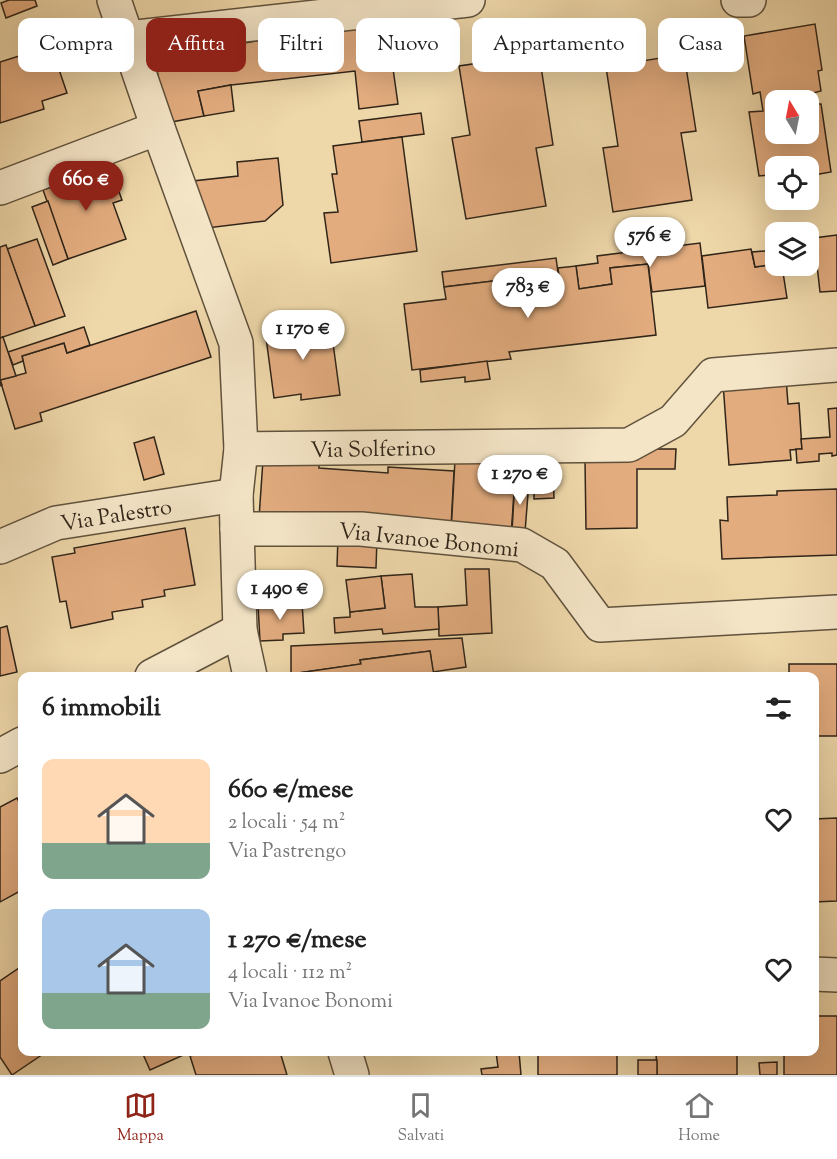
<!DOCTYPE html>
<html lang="it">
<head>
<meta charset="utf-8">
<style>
	body { margin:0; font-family:"Sorts Mill Goudy",serif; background:#f6f6f6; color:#222; height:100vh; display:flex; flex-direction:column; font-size:22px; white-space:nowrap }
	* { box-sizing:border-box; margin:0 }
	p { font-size:20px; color:#767676 }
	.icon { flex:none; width:33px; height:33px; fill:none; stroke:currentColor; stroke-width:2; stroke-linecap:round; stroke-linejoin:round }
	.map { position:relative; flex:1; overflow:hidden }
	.drawer { position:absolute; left:18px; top:672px; width:801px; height:384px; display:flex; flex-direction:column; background:#fff; border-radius:12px; box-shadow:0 6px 24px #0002 }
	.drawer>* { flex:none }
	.top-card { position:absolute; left:18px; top:18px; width:801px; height:54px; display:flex; gap:12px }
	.needle { width:39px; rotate:350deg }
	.controls { position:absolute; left:765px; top:90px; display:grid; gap:12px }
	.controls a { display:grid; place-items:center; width:54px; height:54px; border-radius:12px; background:#fff; box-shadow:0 6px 24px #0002; font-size:30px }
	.price { position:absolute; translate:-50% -51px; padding:0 14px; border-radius:21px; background:#fff; color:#222; font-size:20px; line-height:39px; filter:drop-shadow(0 2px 3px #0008) }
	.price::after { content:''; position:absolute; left:50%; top:36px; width:18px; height:14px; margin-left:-9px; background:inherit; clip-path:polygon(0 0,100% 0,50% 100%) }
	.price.active { background:#8f2418; color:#fff }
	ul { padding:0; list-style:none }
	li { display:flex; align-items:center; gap:18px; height:150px; padding:0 24px }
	li span { display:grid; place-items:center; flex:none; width:168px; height:120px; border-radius:12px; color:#555 }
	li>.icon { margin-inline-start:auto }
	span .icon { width:72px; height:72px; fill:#fffc; stroke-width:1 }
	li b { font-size:26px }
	h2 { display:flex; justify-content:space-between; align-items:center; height:72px; padding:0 24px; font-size:26px }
	.chip { padding:0 21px; border-radius:12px; background:#fff; box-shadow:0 6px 24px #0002; font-size:21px; line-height:54px }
	.chip.active { background:#8f2418; color:#fff }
	.tabs { display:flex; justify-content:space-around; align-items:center; height:84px; border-top:2px solid #e0e0e0; background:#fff; font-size:16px; color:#767676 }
	.tabs a { display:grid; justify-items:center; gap:3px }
	.tabs .active { color:#8f2418 }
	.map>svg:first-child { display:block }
	.building { fill:#e2ac7f; stroke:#302519; stroke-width:1.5; fill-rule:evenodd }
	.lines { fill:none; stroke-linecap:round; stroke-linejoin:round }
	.street-casing { stroke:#60523d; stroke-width:36 }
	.street { stroke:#f4e5c7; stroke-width:33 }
	.labels { text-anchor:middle; stroke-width:4.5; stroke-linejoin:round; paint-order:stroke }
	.street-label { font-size:22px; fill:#302519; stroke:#f4e5c7 }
</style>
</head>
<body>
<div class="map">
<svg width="837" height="1075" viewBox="0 0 837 1075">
	<rect width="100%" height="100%" fill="#eed7a9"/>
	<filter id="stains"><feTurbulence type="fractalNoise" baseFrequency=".00333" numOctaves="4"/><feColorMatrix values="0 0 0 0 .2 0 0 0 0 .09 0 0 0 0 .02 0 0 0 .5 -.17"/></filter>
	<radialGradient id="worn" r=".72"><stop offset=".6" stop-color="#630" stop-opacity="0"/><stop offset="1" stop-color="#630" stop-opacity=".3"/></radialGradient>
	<!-- building -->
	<g class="building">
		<path d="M 9,0 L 35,0 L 37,6 L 6,18 L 1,3 Z"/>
		<path d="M 386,19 L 398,104 L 359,109 L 355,71 L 231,85 L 198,91 L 204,116 L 166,123 L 155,58 Z"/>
		<path d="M 815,24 L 822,70 L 818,71 L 821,91 L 813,93 L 815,104 L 821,104 L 831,172 L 808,176 L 808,166 L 776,166 L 776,174 L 759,176 L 749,112 L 763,111 L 760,92 L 753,94 L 744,36 ZM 776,100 L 808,100 L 808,134 L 776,134 Z"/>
		<path d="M 51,46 L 67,93 L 42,101 L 44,109 L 0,123 L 0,62 Z"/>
		<path d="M 538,47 L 553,145 L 536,148 L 546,206 L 466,219 L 452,138 L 470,135 L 459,66 L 486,62 L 485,56 Z"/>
		<path d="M 684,54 L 696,131 L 681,133 L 692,200 L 613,212 L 603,148 L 618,146 L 606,67 Z"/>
		<path d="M 231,85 L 234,111 L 204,116 L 198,91 Z"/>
		<path d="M 421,113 L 424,134 L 362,142 L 359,121 Z"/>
		<path d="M 402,137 L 417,251 L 331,263 L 324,213 L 338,212 L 332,174 L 337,174 L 333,146 Z"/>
		<path d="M 278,158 L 283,205 L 265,221 L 207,228 L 193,181 L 238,176 L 237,162 Z"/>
		<path d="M 110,167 L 122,200 L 113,203 L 126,239 L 68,259 L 43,190 Z"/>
		<path d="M 48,201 L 68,259 L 53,265 L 32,207 Z"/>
		<path d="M 837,235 L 837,291 L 820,292 L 814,238 Z"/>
		<path d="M 37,239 L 65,316 L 35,326 L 7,249 Z"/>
		<path d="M 700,243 L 705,286 L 652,292 L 648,264 L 610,268 L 612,284 L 579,289 L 576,266 L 598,263 L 597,256 Z"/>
		<path d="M 6,245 L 35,326 L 0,338 L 0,247 Z"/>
		<path d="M 751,249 L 755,267 L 776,264 L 782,266 L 787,298 L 708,308 L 702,256 Z"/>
		<path d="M 775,250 L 776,264 L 755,267 L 752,252 Z"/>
		<path d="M 556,258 L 561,293 L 503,299 L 501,280 L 444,287 L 442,272 Z"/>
		<path d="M 648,264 L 656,335 L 509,352 L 511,359 L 412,370 L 404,304 L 446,299 L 444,287 L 501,280 L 503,299 L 561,293 L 558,268 L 576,266 L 579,289 L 612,284 L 610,268 Z"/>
		<path d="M 196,311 L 211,357 L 40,413 L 42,421 L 15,429 L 0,380 L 26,373 L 22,356 L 64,343 L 67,353 Z"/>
		<path d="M 330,321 L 340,395 L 301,400 L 301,394 L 274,398 L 265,330 Z"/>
		<path d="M 84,327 L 90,345 L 67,353 L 64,343 L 22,356 L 23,361 L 13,365 L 8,352 Z"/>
		<path d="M 3,337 L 16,376 L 0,380 L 2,385 L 0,386 L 0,338 Z"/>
		<path d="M 487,361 L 490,379 L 465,382 L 465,377 L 421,382 L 420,370 Z"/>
		<path d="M 786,378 L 788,404 L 799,403 L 802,449 L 790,450 L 791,460 L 729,465 L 723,383 Z"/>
		<path d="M 837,408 L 837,455 L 832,456 L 832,453 L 819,454 L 819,461 L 797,463 L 796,449 L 802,449 L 801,439 L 830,437 L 828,409 Z"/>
		<path d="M 154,437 L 164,474 L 144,480 L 134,443 Z"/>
		<path d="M 637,449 L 676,449 L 675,469 L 637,469 L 637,528 L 586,529 L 585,461 L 637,460 Z"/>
		<path d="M 263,460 L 319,464 L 319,468 L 388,473 L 388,467 L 454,471 L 451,527 L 259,518 Z"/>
		<path d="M 455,460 L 516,464 L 511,536 L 451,533 Z"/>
		<path d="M 553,472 L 554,498 L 534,499 L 534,473 Z"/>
		<path d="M 515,480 L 529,481 L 525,532 L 512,531 Z"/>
		<path d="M 837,489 L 837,555 L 722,559 L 720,520 L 728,521 L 727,497 L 777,495 L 777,491 Z"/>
		<path d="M 185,528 L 195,585 L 164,590 L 165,596 L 142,600 L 143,607 L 112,612 L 113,619 L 71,628 L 66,601 L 60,602 L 52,557 L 75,553 L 74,548 Z"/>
		<path d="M 338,537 L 377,539 L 376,568 L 337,566 Z"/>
		<path d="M 465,569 L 489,569 L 492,633 L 439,636 L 438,607 L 467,605 Z"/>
		<path d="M 412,574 L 415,607 L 438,607 L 439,629 L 383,634 L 382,629 L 335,633 L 334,618 L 350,617 L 350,612 L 385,608 L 381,576 Z"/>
		<path d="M 381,576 L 385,608 L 350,612 L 346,580 Z"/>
		<path d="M 302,603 L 304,633 L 283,634 L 283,640 L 260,641 L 258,605 Z"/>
		<path d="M 7,626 L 17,672 L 0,676 L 0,628 Z"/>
		<path d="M 462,638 L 466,667 L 433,672 L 430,651 L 360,660 L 361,664 L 291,674 L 291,646 Z"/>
		<path d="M 430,651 L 434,676 L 292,676 L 291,674 L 361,664 L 360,660 Z"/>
		<path d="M 789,664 L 837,664 L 837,736 L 814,736 L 814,676 L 789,676 Z"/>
		<path d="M 17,798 L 22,808 L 22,890 L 0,902 L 0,807 Z"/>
		<path d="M 837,818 L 837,901 L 814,902 L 814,819 Z"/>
		<path d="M 22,966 L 22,1052 L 46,1052 L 12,1075 L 0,1057 L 0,981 Z"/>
		<path d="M 814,1016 L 837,1016 L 837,1075 L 784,1075 L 784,1052 L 814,1052 Z"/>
		<path d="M 142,1052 L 190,1052 L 150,1070 Z"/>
		<path d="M 204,1052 L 280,1052 L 287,1075 L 196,1075 L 190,1056 Z"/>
		<path d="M 496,1052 L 519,1052 L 521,1075 L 482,1075 L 481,1069 L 498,1067 Z"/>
		<rect x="538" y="1052" width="79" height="23"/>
		<path d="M 656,1052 L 737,1052 L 737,1075 L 657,1075 Z"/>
		<rect x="638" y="1060" width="19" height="15"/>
		<path d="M 777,1062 L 777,1075 L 760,1075 L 759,1063 Z"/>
	</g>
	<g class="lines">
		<defs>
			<g id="street">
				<path d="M 114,0 L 158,128 L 236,343 L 241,449 L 236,495 L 240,630 L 250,676"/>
				<path d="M 738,0 L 749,0"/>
				<path d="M 128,38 L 468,0"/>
				<path d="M 0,188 L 158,128"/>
				<path d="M 241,449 L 629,445 L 673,421 L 713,375 L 837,365"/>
				<path d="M 237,529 L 361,529 L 522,545 L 555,564 L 600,625 L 837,612"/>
				<path d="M 0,547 L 56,523 L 236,495"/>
				<path d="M 152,676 L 240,630"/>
				<path d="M 0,756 L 22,744"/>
				<path d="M 814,974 L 837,975"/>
				<path d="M 345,1052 L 352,1075"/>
			</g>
		</defs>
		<!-- street casing -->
		<use href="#street" class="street-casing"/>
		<!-- street -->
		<use href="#street" class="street"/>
	</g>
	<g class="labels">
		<!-- street labels -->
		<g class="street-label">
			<text transform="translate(373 448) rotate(-1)" y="8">Via Solferino</text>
			<text transform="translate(116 514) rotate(-9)" y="8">Via Palestro</text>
			<text transform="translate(429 539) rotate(6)" y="8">Via Ivanoe Bonomi</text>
		</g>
	</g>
	<rect width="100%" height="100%" filter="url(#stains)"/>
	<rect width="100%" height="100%" fill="url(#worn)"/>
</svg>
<div class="controls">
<a><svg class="needle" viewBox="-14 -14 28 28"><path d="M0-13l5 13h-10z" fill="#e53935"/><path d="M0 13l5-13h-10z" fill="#767676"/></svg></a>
<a><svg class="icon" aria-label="locate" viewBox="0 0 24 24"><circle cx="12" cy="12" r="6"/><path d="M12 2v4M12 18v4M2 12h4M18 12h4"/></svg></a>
<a><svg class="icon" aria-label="layers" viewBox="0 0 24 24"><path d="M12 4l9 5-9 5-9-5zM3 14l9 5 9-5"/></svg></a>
</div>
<b class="price active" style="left:86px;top:212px">660 €</b>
<b class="price" style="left:650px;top:268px">576 €</b>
<b class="price" style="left:528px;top:319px">783 €</b>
<b class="price" style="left:303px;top:361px">1 170 €</b>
<b class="price" style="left:520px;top:506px">1 270 €</b>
<b class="price" style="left:280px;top:621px">1 490 €</b>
<div class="top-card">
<a class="chip">Compra</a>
<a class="chip active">Affitta</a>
<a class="chip">Filtri</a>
<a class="chip">Nuovo</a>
<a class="chip">Appartamento</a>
<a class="chip">Casa</a>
</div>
<section class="drawer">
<h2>6 immobili<svg class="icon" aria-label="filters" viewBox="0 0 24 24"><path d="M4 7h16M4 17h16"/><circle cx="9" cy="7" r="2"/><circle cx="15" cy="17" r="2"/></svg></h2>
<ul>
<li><span style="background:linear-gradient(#ffd9b3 70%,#7fa58c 0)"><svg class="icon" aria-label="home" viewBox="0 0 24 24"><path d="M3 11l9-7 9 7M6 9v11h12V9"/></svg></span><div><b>660 €/mese</b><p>2 locali · 54 m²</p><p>Via Pastrengo</p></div><svg class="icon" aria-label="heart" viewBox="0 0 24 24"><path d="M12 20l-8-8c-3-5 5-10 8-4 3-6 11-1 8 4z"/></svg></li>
<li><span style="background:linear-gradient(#a9c7e8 70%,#7fa58c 0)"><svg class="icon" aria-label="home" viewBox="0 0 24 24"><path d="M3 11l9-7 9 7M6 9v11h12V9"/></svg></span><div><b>1 270 €/mese</b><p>4 locali · 112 m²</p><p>Via Ivanoe Bonomi</p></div><svg class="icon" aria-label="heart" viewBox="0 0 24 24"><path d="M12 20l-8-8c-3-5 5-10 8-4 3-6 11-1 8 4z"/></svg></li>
</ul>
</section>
</div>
<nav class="tabs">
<a class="active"><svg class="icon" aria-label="map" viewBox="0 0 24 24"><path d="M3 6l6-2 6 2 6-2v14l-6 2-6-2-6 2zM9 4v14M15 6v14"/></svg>Mappa</a>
<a><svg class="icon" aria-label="saved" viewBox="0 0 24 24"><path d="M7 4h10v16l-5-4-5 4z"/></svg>Salvati</a>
<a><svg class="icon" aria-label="home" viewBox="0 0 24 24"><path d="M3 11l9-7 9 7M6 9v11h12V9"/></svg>Home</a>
</nav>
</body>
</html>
